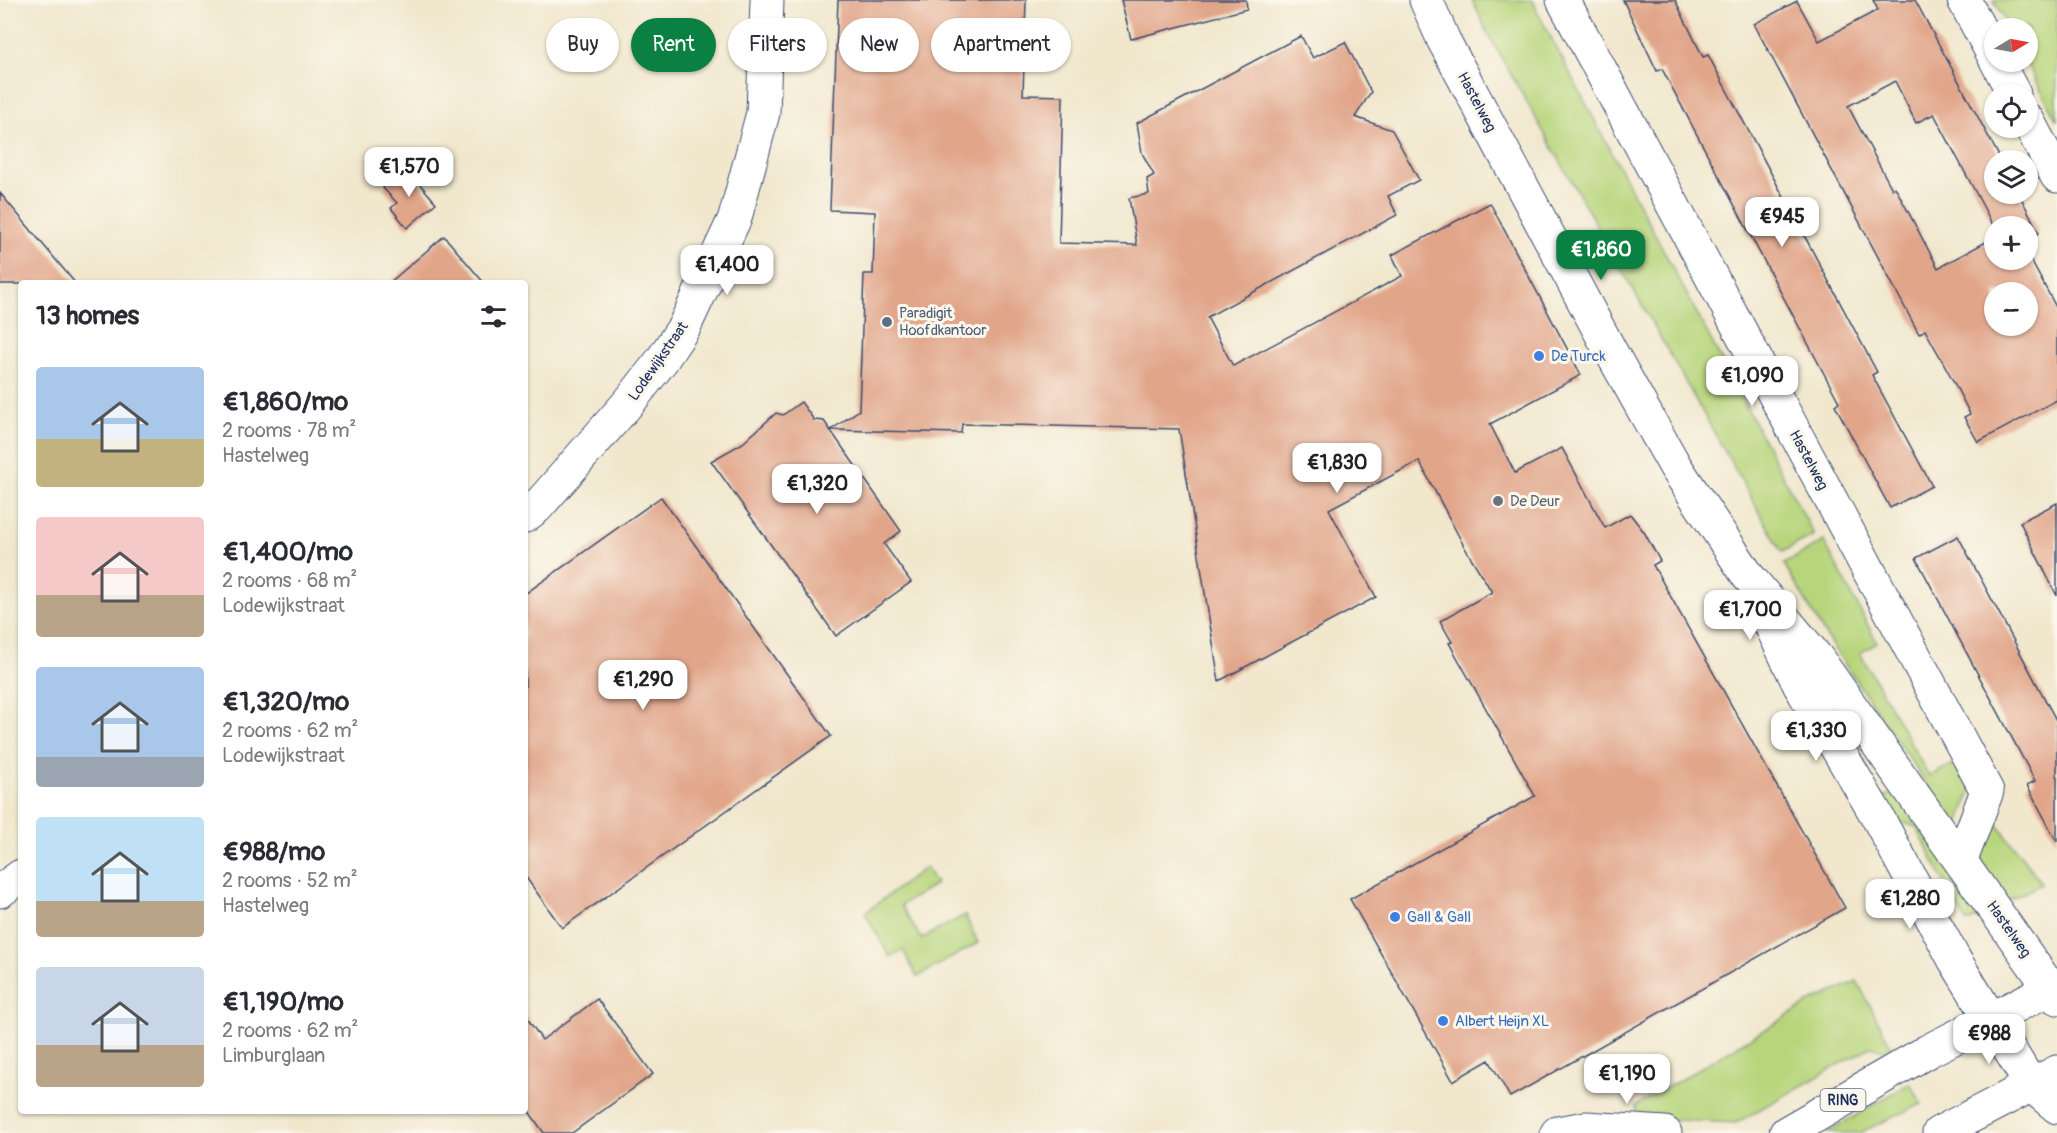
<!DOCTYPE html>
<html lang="en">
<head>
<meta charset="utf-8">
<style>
	body { margin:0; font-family:Pangolin,sans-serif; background:#f2f2f3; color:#2b2b33; height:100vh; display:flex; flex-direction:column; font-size:22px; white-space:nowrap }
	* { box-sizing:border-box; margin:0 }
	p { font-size:20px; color:#7c7c81 }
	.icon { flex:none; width:33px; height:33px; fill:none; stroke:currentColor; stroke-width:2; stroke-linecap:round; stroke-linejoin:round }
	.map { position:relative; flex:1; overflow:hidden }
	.drawer { position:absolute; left:18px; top:280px; width:510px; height:834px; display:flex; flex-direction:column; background:#fff; border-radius:6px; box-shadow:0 2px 4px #0004 }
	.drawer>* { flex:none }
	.guide { position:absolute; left:546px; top:18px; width:570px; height:54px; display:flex; gap:12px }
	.needle { width:39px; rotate:80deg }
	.tools { position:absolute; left:1984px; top:18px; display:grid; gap:12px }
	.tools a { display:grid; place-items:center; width:54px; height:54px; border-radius:50%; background:#fff; box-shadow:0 2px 4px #0004; font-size:30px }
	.price { position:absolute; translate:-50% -51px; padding:0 14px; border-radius:12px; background:#fff; color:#222; font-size:20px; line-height:39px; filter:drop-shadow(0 2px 3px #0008) }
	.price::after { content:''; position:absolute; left:50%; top:36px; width:18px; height:14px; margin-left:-9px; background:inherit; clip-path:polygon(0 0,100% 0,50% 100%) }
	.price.current { background:#0b8043; color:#fff }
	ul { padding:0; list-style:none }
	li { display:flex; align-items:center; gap:18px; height:150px; padding:0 18px }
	li span { display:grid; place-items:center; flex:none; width:168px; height:120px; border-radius:6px; color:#555 }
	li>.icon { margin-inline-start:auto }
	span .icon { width:72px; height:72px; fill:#fffc; stroke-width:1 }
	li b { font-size:26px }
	h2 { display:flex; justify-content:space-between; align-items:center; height:72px; padding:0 18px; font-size:26px }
	.pill { padding:0 21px; border-radius:27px; background:#fff; box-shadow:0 2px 4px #0004; font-size:21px; line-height:54px }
	.pill.current { background:#0b8043; color:#fff }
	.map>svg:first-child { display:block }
	.green { fill:#b8d57b; stroke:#6a826c; stroke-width:1.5 }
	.building { fill:#e1a68a; fill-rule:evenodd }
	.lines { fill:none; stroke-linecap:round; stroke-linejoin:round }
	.street-casing { stroke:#3b4b6f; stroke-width:35 }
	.secondary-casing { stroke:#3b4b6f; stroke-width:35 }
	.primary-casing { stroke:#3b4b6f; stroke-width:35 }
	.street { stroke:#fff; stroke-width:33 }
	.secondary { stroke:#fff; stroke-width:33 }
	.primary { stroke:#fff; stroke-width:33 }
	.service-dot { fill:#5c6f8a; stroke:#fbf7ec; stroke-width:2 }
	.shop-dot { fill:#3f7fe0; stroke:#fbf7ec; stroke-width:2 }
	.worship-dot { fill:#6b7280; stroke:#fbf7ec; stroke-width:2 }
	.labels { text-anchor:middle; stroke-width:6; stroke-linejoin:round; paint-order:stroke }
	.shield { fill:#fbf7ec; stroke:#5e6b89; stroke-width:1.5 }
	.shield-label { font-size:14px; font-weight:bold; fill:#1b2f5e }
	.street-label { font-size:15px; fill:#1b2f5e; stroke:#fbf7ec }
	.service-label { font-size:15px; fill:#4e5e75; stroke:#fbf7ec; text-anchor:start }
	.shop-label { font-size:15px; fill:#366cbe; stroke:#fbf7ec; text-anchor:start }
	.worship-label { font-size:15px; fill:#5b616d; stroke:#fbf7ec; text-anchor:start }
</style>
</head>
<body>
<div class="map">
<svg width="2057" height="1133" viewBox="0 0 2057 1133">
	<rect width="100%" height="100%" fill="#fbf7ec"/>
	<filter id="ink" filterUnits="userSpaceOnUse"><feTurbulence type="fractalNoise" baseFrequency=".0167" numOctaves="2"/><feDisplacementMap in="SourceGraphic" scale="12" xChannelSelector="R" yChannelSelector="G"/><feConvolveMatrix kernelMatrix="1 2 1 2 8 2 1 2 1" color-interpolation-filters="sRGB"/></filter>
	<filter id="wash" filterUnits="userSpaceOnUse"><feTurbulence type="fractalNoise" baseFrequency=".008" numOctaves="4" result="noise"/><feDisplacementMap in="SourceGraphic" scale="24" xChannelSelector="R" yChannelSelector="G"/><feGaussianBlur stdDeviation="1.35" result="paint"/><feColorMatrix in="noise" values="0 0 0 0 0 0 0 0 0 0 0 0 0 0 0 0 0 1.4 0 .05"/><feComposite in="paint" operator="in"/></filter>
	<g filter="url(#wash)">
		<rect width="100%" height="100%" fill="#f1e7cd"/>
		<!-- green -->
		<g class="green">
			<path d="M 1472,0 L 1533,0 L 1538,13 L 1814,535 L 1782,552 L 1488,34 Z"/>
			<path d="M 1994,0 L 2057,0 L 2057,121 L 2026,62 L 2028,62 L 2028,28 L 2009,28 Z"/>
			<path d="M 1824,541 L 1877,643 L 1860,653 L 1929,776 L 1956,763 L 1973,785 L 1957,829 L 1829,641 L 1784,564 Z"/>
			<path d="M 1904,786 L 1987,912 L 1967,923 L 1916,827 L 1895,820 L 1882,799 Z"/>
			<path d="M 1993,818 L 2042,884 L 2005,902 L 1982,864 L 1980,856 Z"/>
			<path d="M 926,867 L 936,884 L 901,905 L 921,939 L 965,915 L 978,943 L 917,977 L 903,950 L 890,957 L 865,913 Z"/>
			<path d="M 1857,981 L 1893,1050 L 1888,1051 L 1870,1047 L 1736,1123 L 1641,1118 L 1636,1113 L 1636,1106 L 1811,1002 Z"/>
			<path d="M 1910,1083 L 1922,1104 L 1859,1133 L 1827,1133 Z"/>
		</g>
		<g id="blocks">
			<!-- building -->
			<g class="building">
				<path d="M 838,0 L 1026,0 L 1023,95 L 1063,96 L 1059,243 L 1137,245 L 1129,198 L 1149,194 L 1147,179 L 1154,175 L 1142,153 L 1137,123 L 1301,36 L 1313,58 L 1345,42 L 1371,92 L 1355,117 L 1392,130 L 1419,180 L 1388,196 L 1397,215 L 1207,317 L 1233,366 L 1402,276 L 1392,255 L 1490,203 L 1581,375 L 1490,424 L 1515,473 L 1562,448 L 1605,528 L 1630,514 L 1644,532 L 1660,561 L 1653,565 L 1845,908 L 1510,1097 L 1489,1060 L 1453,1081 L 1350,899 L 1535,796 L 1449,643 L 1452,642 L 1440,621 L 1492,592 L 1465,548 L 1419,461 L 1329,509 L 1376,597 L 1219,681 L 1179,429 L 962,424 L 961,433 L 831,430 L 859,410 L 864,274 L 873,274 L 875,212 L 830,210 Z"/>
				<path d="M 1121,0 L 1246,0 L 1247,9 L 1131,39 Z"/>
				<path d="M 1623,0 L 1675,0 L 1703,57 L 1708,55 L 1877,372 L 1872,375 L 1932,486 L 1890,508 L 1835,405 L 1839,402 L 1821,368 L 1662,69 L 1657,71 Z"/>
				<path d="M 1873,0 L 1915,0 L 2001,160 L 1995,160 L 1995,194 L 2019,194 L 2039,233 L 2028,238 L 2028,226 L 1995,226 L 1995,229 L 1934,114 L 1916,123 L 1895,81 L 1848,106 L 1892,189 L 1895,187 L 1938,268 L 1995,237 L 1995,260 L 2028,260 L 2028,255 L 2057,309 L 2057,400 L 1978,442 L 1964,417 L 1970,414 L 1949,373 L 1925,330 L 1919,334 L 1754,24 L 1797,1 L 1819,41 L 1878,10 ZM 1995,292 L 2028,292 L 2028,326 L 1995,326 Z"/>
				<path d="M 406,168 L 436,203 L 407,228 L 391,208 L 397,203 L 383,188 Z"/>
				<path d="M 0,193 L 76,284 L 0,284 Z"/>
				<path d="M 444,236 L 485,284 L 388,284 Z"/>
				<path d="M 801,402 L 814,420 L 824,421 L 901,531 L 884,544 L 911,582 L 836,636 L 711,461 L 743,443 L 776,413 L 783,415 Z"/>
				<path d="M 661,497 L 831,736 L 562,928 L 525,876 L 525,594 Z"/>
				<path d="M 2057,503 L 2057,596 L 2020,522 Z"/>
				<path d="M 1958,536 L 2057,722 L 2057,842 L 2027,785 L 2035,781 L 1916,558 Z"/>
				<path d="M 597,999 L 653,1074 L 572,1133 L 544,1133 L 525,1106 L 525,1015 L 542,1040 Z"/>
			</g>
		</g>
	</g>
	<g filter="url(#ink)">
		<use href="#blocks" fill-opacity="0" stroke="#3b4b6f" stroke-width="1.5"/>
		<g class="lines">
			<defs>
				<g id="street">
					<path d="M 1563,0 L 1987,791 L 1961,860"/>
					<path d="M 1964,0 L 1995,58"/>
					<path d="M 1997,62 L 2014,94"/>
					<path d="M 2028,121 L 2057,176"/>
					<path d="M 525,516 L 537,507 L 630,401 L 662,360 L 684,327 L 735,218 L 763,113 L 767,0"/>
					<path d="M 0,891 L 21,876"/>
					<path d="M 1557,1133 L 1586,1128 L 1665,1133"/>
				</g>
				<g id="secondary">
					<path d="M 1426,0 L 1444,41 L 1611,352 L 1675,466 L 1748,576 L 1817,658 L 2057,998"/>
					<path d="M 1767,617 L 1799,684 L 1876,814 L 1954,959 L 2031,1085 L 2057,1107"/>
				</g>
				<g id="primary">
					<path d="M 1786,1133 L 1928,1051 L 2057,985"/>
					<path d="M 1939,1133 L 2057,1072"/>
				</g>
			</defs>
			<!-- street casing -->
			<use href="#street" class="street-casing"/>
			<!-- secondary casing -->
			<use href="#secondary" class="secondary-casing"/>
			<!-- primary casing -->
			<use href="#primary" class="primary-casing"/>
			<!-- street -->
			<use href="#street" class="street"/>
			<!-- secondary -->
			<use href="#secondary" class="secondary"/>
			<!-- primary -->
			<use href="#primary" class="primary"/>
		</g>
	</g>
	<!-- markers -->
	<circle class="service-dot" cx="887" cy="322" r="6"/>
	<g class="shop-dot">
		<circle cx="1539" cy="356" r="6"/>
		<circle cx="1395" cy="917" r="6"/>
		<circle cx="1443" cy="1021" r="6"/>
	</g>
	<circle class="worship-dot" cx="1498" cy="501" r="6"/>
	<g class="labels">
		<!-- shield labels -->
		<rect class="shield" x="1820.5" y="1089" width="45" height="22" rx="4.5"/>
		<g class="shield-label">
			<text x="1843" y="1105">RING</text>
		</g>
		<!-- street labels -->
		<g class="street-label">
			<text transform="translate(1477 102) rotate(62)" y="5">Hastelweg</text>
			<text transform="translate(658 361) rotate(-55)" y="5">Lodewijkstraat</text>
			<text transform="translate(1809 460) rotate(62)" y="5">Hastelweg</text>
			<text transform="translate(2009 929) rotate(55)" y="5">Hastelweg</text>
		</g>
		<!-- service labels -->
		<g class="service-label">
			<text x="899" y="318">Paradigit<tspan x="899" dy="17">Hoofdkantoor</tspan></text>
		</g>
		<!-- shop labels -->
		<g class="shop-label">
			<text x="1551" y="361">De Turck</text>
			<text x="1407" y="922">Gall &amp; Gall</text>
			<text x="1455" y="1026">Albert Heijn XL</text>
		</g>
		<!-- worship labels -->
		<g class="worship-label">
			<text x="1510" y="506">De Deur</text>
		</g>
	</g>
</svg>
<div class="tools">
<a><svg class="needle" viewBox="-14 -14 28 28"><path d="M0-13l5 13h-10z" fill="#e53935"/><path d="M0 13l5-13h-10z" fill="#7c7c81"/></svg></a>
<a><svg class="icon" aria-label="locate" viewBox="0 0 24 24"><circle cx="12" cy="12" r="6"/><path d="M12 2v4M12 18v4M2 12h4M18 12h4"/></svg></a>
<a><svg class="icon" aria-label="layers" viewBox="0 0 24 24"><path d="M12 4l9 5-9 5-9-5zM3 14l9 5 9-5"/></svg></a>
<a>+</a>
<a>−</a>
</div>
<b class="price" style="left:409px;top:198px">€1,570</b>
<b class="price" style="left:1782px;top:248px">€945</b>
<b class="price current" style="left:1601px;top:281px">€1,860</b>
<b class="price" style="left:727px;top:296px">€1,400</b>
<b class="price" style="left:1752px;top:407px">€1,090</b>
<b class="price" style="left:1337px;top:494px">€1,830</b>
<b class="price" style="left:817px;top:515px">€1,320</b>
<b class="price" style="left:1750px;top:641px">€1,700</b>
<b class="price" style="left:643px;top:711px">€1,290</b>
<b class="price" style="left:1816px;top:762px">€1,330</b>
<b class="price" style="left:1910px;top:930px">€1,280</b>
<b class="price" style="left:1989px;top:1065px">€988</b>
<b class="price" style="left:1627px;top:1105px">€1,190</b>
<div class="guide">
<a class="pill">Buy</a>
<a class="pill current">Rent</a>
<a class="pill">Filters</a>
<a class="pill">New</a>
<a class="pill">Apartment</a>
</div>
<section class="drawer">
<h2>13 homes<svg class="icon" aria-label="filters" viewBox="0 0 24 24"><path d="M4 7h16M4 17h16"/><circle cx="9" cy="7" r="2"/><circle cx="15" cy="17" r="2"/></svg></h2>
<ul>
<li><span style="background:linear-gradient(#a9c7e8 60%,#c2b280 0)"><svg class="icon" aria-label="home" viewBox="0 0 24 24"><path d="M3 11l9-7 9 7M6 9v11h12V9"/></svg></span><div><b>€1,860/mo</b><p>2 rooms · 78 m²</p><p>Hastelweg</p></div></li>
<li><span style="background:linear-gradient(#f6c9c9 65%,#b9a48a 0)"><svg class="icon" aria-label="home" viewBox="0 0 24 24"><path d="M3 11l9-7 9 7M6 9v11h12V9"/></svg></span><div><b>€1,400/mo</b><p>2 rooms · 68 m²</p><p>Lodewijkstraat</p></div></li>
<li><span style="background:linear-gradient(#a9c7e8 75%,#9aa5b1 0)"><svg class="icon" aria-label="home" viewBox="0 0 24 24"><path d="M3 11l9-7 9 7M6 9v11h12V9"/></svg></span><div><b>€1,320/mo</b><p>2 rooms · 62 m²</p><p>Lodewijkstraat</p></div></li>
<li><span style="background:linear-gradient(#bfe0f5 70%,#b9a48a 0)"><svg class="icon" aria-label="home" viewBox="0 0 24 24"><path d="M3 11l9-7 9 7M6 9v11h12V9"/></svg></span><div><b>€988/mo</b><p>2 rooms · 52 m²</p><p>Hastelweg</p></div></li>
<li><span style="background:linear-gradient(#c9d6e8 65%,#b9a48a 0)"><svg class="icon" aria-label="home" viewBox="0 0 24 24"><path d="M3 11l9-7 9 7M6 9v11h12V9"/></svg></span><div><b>€1,190/mo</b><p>2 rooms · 62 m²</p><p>Limburglaan</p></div></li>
</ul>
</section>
</div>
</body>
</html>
